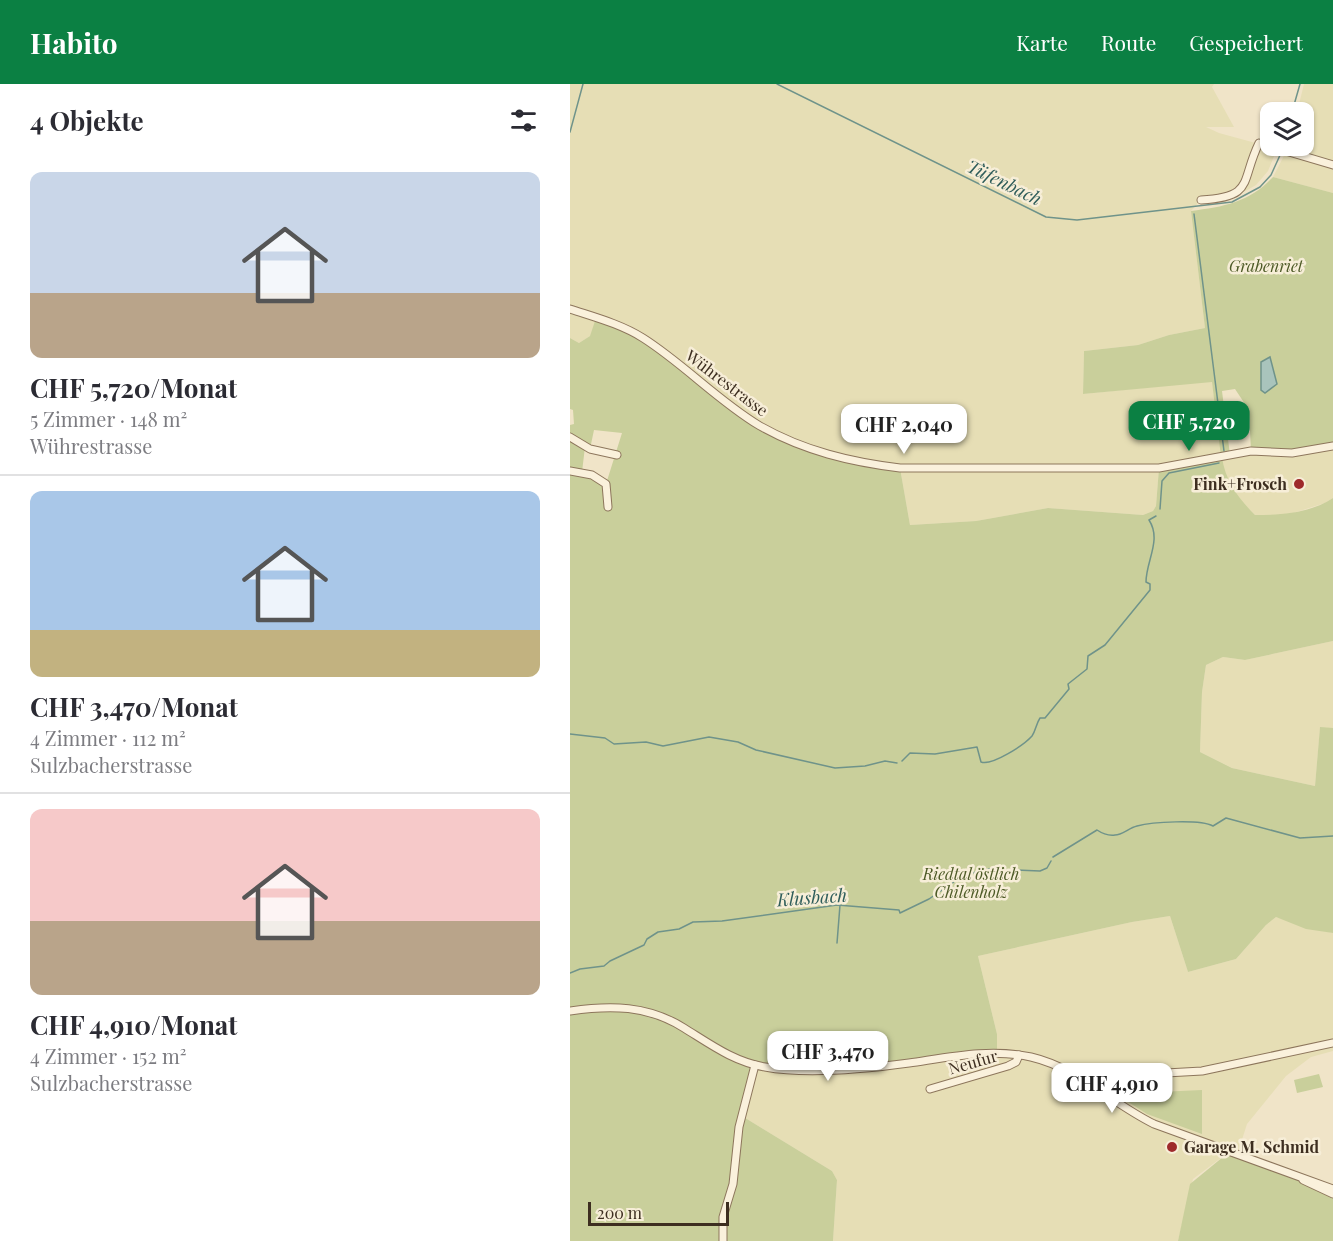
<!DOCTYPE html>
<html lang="de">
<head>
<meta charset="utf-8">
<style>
	body { margin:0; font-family:"Playfair Display",serif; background:#f2f2f3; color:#2b2b33; height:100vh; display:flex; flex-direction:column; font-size:22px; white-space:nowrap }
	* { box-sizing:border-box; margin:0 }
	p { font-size:20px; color:#7c7c81 }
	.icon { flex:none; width:33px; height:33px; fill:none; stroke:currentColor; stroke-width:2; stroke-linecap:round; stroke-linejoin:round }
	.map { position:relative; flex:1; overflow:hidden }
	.sheet { display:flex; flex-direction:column; background:#fff; width:570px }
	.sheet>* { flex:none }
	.controls { position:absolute; left:690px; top:18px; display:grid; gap:12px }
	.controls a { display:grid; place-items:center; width:54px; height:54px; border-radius:12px; background:#fff; box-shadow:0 2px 4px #0004; font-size:30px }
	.scale { position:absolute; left:18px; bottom:15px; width:141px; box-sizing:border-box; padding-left:6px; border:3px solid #3d2e20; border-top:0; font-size:16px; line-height:21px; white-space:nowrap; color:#3d2e20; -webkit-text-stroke:4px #f7eed8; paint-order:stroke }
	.price { position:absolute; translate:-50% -51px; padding:0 14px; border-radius:12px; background:#fff; color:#222; font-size:20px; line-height:39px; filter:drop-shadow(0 2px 3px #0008) }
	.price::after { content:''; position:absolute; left:50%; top:36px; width:18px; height:14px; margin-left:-9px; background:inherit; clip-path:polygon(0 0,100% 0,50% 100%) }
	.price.current { background:#0b8043; color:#fff }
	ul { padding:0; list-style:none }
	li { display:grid; align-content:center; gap:12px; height:318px; padding:0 30px }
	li+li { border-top:2px solid #e1e1e2 }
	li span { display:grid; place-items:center; height:186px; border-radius:12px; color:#555 }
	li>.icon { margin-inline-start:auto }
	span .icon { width:108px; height:108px; fill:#fffc; stroke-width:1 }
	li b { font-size:26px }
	h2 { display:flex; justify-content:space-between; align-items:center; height:72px; padding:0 30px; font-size:26px }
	header { display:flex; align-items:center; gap:36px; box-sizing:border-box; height:84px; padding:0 30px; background:#0b8043; color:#fff }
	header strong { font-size:28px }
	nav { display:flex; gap:33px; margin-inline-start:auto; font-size:21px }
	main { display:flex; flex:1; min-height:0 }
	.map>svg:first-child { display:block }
	.farmland { fill:#e6deb5 }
	.green { fill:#c9cf9b; fill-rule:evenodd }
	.water { fill:#a9c4bc; stroke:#6f938a; stroke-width:1.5 }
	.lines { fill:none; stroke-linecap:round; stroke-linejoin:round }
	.stream { stroke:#6f938a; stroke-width:1.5 }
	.minor-casing { stroke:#8d765c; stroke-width:9 }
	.minor { stroke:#faf1dc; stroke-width:7 }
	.poi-dot { fill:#9e2a2b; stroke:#f7eed8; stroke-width:2 }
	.labels { text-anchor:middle; stroke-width:5; stroke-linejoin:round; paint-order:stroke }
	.park-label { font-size:16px; font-style:italic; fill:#4d5a26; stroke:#f7eed8 }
	.street-label { font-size:16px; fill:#3d2e20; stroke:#f7eed8 }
	.poi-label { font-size:16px; font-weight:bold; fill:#3d2e20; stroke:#f7eed8; text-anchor:end }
	.water-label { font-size:18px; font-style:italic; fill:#2f5d5a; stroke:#f7eed8 }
</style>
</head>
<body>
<header>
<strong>Habito</strong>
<nav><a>Karte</a><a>Route</a><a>Gespeichert</a></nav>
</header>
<main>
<section class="sheet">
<h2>4 Objekte<svg class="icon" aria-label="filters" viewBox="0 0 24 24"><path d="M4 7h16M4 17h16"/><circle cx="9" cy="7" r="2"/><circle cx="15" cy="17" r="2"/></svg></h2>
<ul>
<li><span style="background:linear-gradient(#c9d6e8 65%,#b9a48a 0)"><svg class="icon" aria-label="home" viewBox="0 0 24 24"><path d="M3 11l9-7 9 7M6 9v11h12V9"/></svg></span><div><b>CHF 5,720/Monat</b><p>5 Zimmer · 148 m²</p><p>Wührestrasse</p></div></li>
<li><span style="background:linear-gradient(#a9c7e8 75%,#c2b280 0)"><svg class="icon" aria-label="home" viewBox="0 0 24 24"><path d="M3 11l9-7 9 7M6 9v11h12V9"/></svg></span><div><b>CHF 3,470/Monat</b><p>4 Zimmer · 112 m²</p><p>Sulzbacherstrasse</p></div></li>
<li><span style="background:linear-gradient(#f6c9c9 60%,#b9a48a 0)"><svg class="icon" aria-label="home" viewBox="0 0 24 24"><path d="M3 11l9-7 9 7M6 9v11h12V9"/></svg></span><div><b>CHF 4,910/Monat</b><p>4 Zimmer · 152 m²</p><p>Sulzbacherstrasse</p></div></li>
</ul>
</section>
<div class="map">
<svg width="763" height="1157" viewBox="0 0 763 1157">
	<rect width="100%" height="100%" fill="#f0e4c8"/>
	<!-- farmland -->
	<g class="farmland">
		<path d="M 0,0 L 644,0 L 642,3 L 664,43 L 636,43 L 649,49 L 707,65 L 698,87 L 686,101 L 660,116 L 631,116 L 621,127 L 635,244 L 599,251 L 568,261 L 514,267 L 513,310 L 642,297 L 652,373 L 763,362 L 763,414 L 755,419 L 717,431 L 686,432 L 669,415 L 653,388 L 589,384 L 586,422 L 583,427 L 573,431 L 478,424 L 406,437 L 340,441 L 330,384 L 243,365 L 20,252 L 9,259 L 0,254 Z"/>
		<path d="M 734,0 L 763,0 L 763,109 L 703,93 L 719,62 L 734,62 L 734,28 L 727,28 Z"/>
		<path d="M 763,557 L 763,644 L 750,644 L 745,702 L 662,684 L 630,668 L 632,608 L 636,581 L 653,573 L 675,576 Z"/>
		<path d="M 600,832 L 618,888 L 666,875 L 696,841 L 706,833 L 763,849 L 763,967 L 741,973 L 716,992 L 677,1040 L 668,1068 L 659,1068 L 623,1095 L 608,1157 L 263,1157 L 267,1096 L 262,1087 L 172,1032 L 185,981 L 427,968 L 427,950 L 408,872 L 562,838 Z"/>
	</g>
	<!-- green -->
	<g class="green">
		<path d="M 703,93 L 763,109 L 763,362 L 753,365 L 681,367 L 679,326 L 665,305 L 652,307 L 660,371 L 652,373 C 655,397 669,415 685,431 C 713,431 740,429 763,414 L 763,557 L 675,576 L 653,573 L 636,581 L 632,608 L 630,668 L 662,684 L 745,702 L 750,643 L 763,644 L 763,849 L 736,845 L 706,833 L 696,841 L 666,875 L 618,888 L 600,832 L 562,838 L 408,872 L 427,950 L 427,968 L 316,982 L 241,986 L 185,982 L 172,1032 L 262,1087 L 267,1096 L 263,1157 L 0,1157 L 0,341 L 4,340 L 3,326 L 0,325 L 0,254 L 9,259 L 20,252 L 26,234 L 71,253 L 175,333 L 243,365 L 330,384 L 340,441 L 406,437 L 478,424 L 573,431 L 583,427 L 586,422 L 589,384 L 651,373 L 642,298 L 513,310 L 514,267 L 568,261 L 599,251 L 635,244 L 621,127 C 654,123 680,118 703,93 ZM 24,346 L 52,349 L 36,400 L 12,388 L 15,363 L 20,365 Z"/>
		<path d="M 749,990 L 753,1003 L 727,1009 L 724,996 Z"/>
		<path d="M 632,1006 L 632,1050 L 577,1030 L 546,1010 Z"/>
		<path d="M 659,1068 L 668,1068 L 763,1101 L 763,1157 L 608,1157 L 620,1100 Z"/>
	</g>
	<!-- water -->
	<path class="water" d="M 700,273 L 707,300 L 695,309 L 691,306 L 691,278 Z"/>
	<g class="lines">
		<!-- stream -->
		<g class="stream">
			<path d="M 207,0 L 476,133 L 507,136 L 662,118 L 690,103 L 701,91 L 711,69"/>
			<path d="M 722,28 L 730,0"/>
			<path d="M 0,48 L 13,0"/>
			<path d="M 624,130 L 654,367"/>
			<path d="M 590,425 L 592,397 L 599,389 L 649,379"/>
			<path d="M 0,650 L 35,654 L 44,660 L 76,658 L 93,662 L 139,653 L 168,658 L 186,666 L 265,684 L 295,682 L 315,677 L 327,679"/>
			<path d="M 332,677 L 340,669 L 365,670 L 407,663 L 411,678 C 422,682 454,661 462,652 C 466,646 466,640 470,634 L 475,634 L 499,605 L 498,600 L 517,585 L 518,572 L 535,561 L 580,506 L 580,500 L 576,498 C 576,477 592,456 579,436 L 586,432"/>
			<path d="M 483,773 L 527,746 C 533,750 538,752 545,751 C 552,751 559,744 567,742 C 582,738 630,735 643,742 L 656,734 L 730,754 L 763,752"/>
			<path d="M 267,859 L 270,821"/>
			<path d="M 0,889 L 10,885 L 34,882 L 40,877 L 74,861 L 77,855 L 88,848 L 109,845 L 123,838 L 152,837 L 267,821 L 329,826 L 330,829 L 359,815 L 394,791 L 419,785 L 470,787 L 477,784 L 481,777"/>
		</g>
		<defs>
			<g id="minor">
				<path d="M 631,116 C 685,113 670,98 689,59 L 763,81"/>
				<path d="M 0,225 C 24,233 51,240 73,254 C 114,280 148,317 190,342 C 234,367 281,378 330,384 L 589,384 L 681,367 L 722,369 L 763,362"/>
				<path d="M 0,353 L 20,365 L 47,371"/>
				<path d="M 0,387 L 22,391 L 36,400 L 38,423"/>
				<path d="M 0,927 C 40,921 78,921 114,944 C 140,960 164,978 195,983 C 238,991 295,985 339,979 C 380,973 420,964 461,973 C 508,984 541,1019 584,1040 L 763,1105"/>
				<path d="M 527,1004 L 534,995 L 542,992 L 632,987 L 763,959"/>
				<path d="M 360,1005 L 438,982 L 446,978 L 449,971"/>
				<path d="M 733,1096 L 763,1110"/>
				<path d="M 153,1157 L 153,1133 L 163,1100 L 169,1043 L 185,981"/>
			</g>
		</defs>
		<!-- minor casing -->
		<use href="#minor" class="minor-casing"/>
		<!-- minor -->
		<use href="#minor" class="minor"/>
	</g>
	<!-- markers -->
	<g class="poi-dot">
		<circle cx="729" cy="400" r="6"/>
		<circle cx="602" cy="1063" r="6"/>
	</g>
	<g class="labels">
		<!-- park labels -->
		<g class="park-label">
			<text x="696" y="188">Grabenriet</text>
			<text x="401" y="796">Riedtal östlich<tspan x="401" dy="18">Chilenholz</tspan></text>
		</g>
		<!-- street labels -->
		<g class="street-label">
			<text transform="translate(157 299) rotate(37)" y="6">Wührestrasse</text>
			<text transform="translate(403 978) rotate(-16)" y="6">Neufur</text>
		</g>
		<!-- poi labels -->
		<g class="poi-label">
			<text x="717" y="406">Fink+Frosch</text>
			<text x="614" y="1069" text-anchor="start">Garage M. Schmid</text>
		</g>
		<!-- water labels -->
		<g class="water-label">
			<text transform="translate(434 99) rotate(26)" y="6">Tüfenbach</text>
			<text transform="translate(242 814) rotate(-4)" y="6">Klusbach</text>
		</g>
	</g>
</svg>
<div class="controls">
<a><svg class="icon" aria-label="layers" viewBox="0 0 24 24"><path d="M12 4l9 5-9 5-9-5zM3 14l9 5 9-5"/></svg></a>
</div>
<div class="scale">200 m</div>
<b class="price current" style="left:619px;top:368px">CHF 5,720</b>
<b class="price" style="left:334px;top:371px">CHF 2,040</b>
<b class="price" style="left:258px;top:998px">CHF 3,470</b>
<b class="price" style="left:542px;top:1030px">CHF 4,910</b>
</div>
</main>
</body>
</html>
